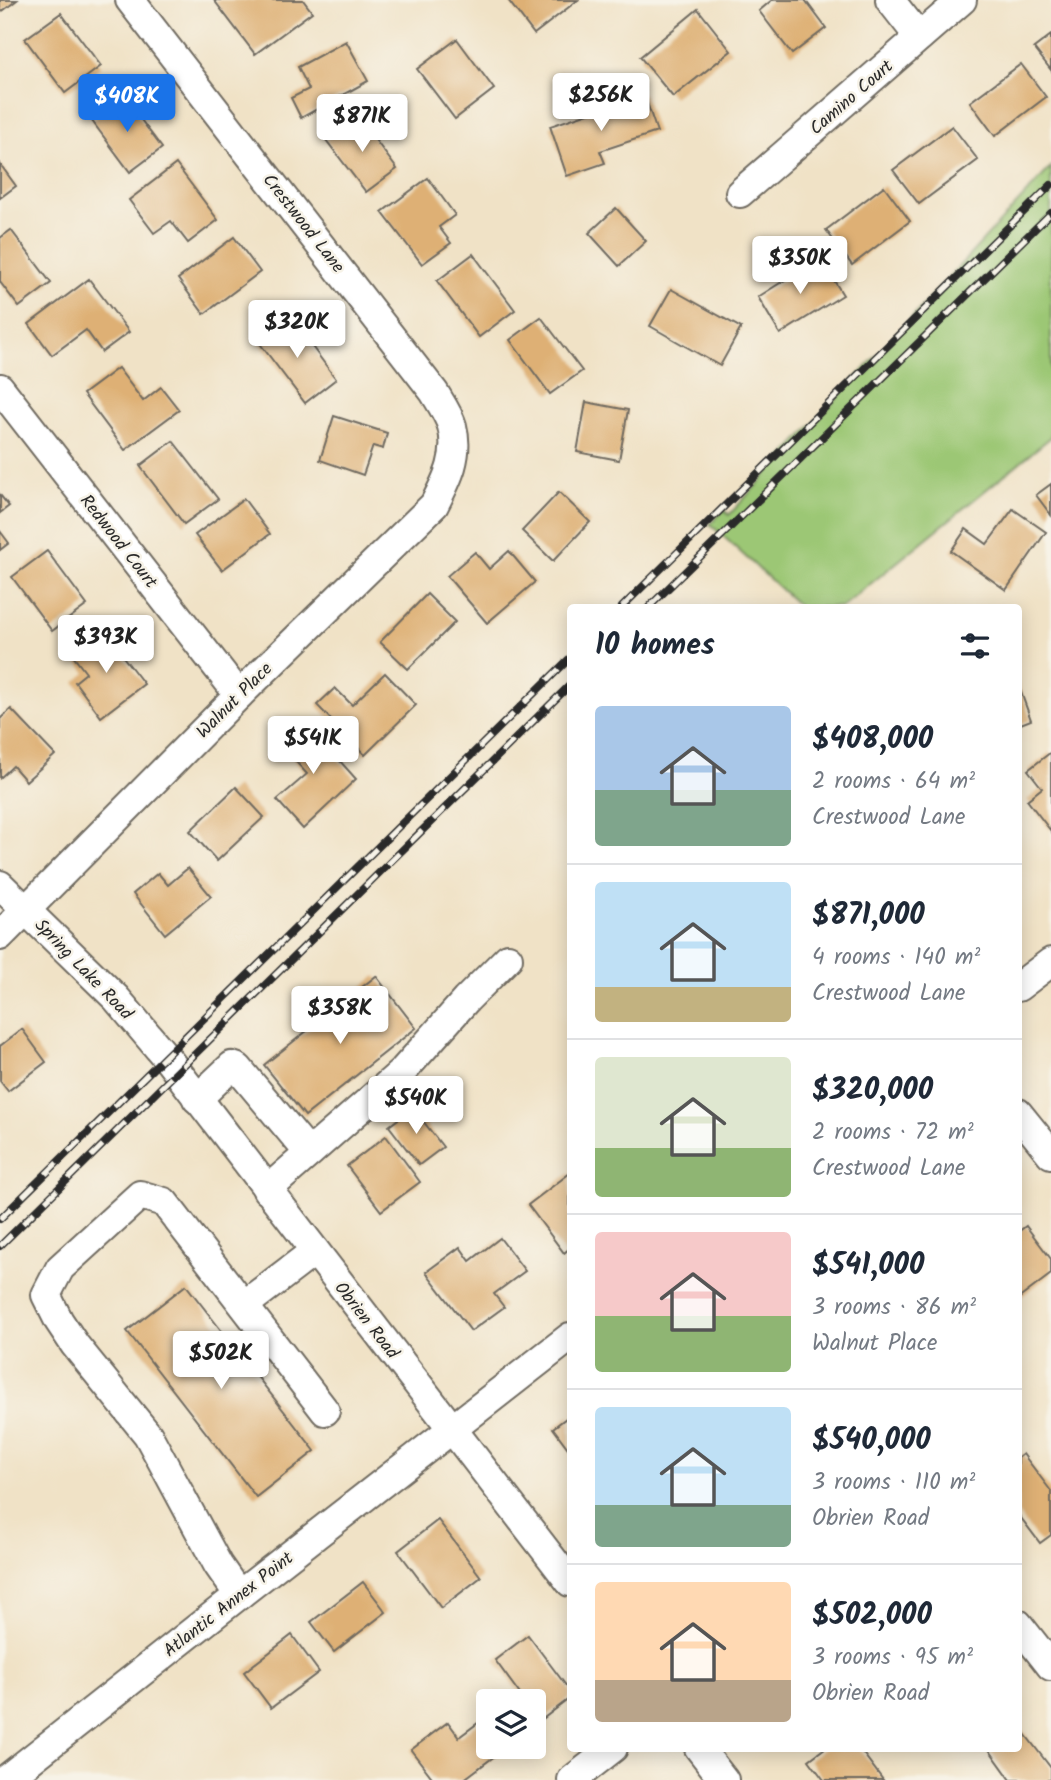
<!DOCTYPE html>
<html lang="en">
<head>
<meta charset="utf-8">
<style>
	body { margin:0; font-family:Kalam,sans-serif; background:#f2f2f3; color:#1f2937; height:100vh; display:flex; flex-direction:column; font-size:26px; white-space:nowrap }
	* { box-sizing:border-box; margin:0 }
	p { font-size:23px; color:#747a83 }
	.icon { flex:none; width:38px; height:38px; fill:none; stroke:currentColor; stroke-width:2; stroke-linecap:round; stroke-linejoin:round }
	.map { position:relative; flex:1; overflow:hidden }
	.panel { position:absolute; left:567px; top:604px; width:455px; height:1148px; display:flex; flex-direction:column; background:#fff; border-radius:7px; box-shadow:0 4px 18px #0003 }
	.panel>* { flex:none }
	.buttons { position:absolute; left:476px; top:1689px; display:grid; gap:14px }
	.buttons a { display:grid; place-items:center; width:70px; height:70px; border-radius:7px; background:#fff; box-shadow:0 4px 18px #0003; font-size:35px }
	.price { position:absolute; translate:-50% -60px; padding:0 16px; border-radius:7px; background:#fff; color:#222; font-size:23px; line-height:46px; filter:drop-shadow(0 2px 4px #0008) }
	.price::after { content:''; position:absolute; left:50%; top:42px; width:21px; height:16px; margin-left:-10px; background:inherit; clip-path:polygon(0 0,100% 0,50% 100%) }
	.price.on { background:#1a73e8; color:#fff }
	ul { padding:0; list-style:none }
	li { display:flex; align-items:center; gap:21px; height:175px; padding:0 28px }
	li+li { border-top:2px solid #e0e1e3 }
	li span { display:grid; place-items:center; flex:none; width:196px; height:140px; border-radius:7px; color:#555 }
	li>.icon { margin-inline-start:auto }
	span .icon { width:84px; height:84px; fill:#fffc; stroke-width:1 }
	li b { font-size:30px }
	h2 { display:flex; justify-content:space-between; align-items:center; height:84px; padding:0 28px; font-size:30px }
	.map>svg:first-child { display:block }
	.green { fill:#9cc775; stroke:#647950; stroke-width:2 }
	.building { fill:#deb074 }
	.lines { fill:none; stroke-linecap:round; stroke-linejoin:round }
	.minor-casing { stroke:#706b61; stroke-width:32 }
	.minor { stroke:#fff; stroke-width:28 }
	.rail-casing { stroke:#2b2b2b; stroke-width:8 }
	.rail { stroke:#f7f3e8; stroke-width:5; stroke-dasharray:16; stroke-linecap:butt }
	.labels { text-anchor:middle; stroke-width:5; stroke-linejoin:round; paint-order:stroke }
	.street-label { font-size:18px; fill:#2b2b2b; stroke:#f7f3e8 }
</style>
</head>
<body>
<div class="map">
<svg width="1051" height="1780" viewBox="0 0 1051 1780">
	<rect width="100%" height="100%" fill="#f7f3e8"/>
	<filter id="ink" filterUnits="userSpaceOnUse"><feTurbulence type="fractalNoise" baseFrequency=".0143" numOctaves="2"/><feDisplacementMap in="SourceGraphic" scale="14" xChannelSelector="R" yChannelSelector="G"/><feConvolveMatrix kernelMatrix="1 2 1 2 8 2 1 2 1" color-interpolation-filters="sRGB"/></filter>
	<filter id="wash" filterUnits="userSpaceOnUse"><feTurbulence type="fractalNoise" baseFrequency=".00686" numOctaves="4" result="noise"/><feDisplacementMap in="SourceGraphic" scale="28" xChannelSelector="R" yChannelSelector="G"/><feGaussianBlur stdDeviation="1.57" result="paint"/><feColorMatrix in="noise" values="0 0 0 0 0 0 0 0 0 0 0 0 0 0 0 0 0 1.4 0 .05"/><feComposite in="paint" operator="in"/></filter>
	<g filter="url(#wash)">
		<rect width="100%" height="100%" fill="#f0e2c6"/>
		<!-- green -->
		<path class="green" d="M 1051,167 L 1051,437 L 842,607 L 800,607 L 710,524 L 724,510 L 729,515 Z"/>
		<g id="blocks">
			<!-- building -->
			<g class="building">
				<path d="M 0,0 L 17,0 L 0,13 Z"/>
				<path d="M 214,0 L 303,0 L 312,12 L 255,54 Z"/>
				<path d="M 508,0 L 578,0 L 534,34 Z"/>
				<path d="M 772,0 L 805,0 L 826,28 L 792,54 L 759,11 Z"/>
				<path d="M 698,9 L 731,51 L 673,97 L 640,57 Z"/>
				<path d="M 61,13 L 101,66 L 65,93 L 25,39 Z"/>
				<path d="M 1051,35 L 1051,70 L 1034,48 Z"/>
				<path d="M 457,39 L 494,89 L 455,119 L 417,69 Z"/>
				<path d="M 346,41 L 368,81 L 301,118 L 291,98 L 309,89 L 298,67 Z"/>
				<path d="M 1021,64 L 1046,97 L 995,136 L 970,102 Z"/>
				<path d="M 644,94 L 657,132 L 600,151 L 605,163 L 567,176 L 550,126 Z"/>
				<path d="M 124,97 L 162,148 L 130,172 L 92,121 Z"/>
				<path d="M 358,117 L 397,169 L 366,192 L 326,140 Z"/>
				<path d="M 952,126 L 978,160 L 919,204 L 893,170 Z"/>
				<path d="M 0,164 L 16,186 L 0,198 Z"/>
				<path d="M 176,164 L 218,220 L 188,243 L 171,221 L 154,233 L 129,200 Z"/>
				<path d="M 428,178 L 455,215 L 439,227 L 451,243 L 422,264 L 382,212 Z"/>
				<path d="M 884,186 L 910,221 L 852,265 L 826,230 Z"/>
				<path d="M 616,208 L 646,241 L 619,266 L 589,233 Z"/>
				<path d="M 11,230 L 51,283 L 19,307 L 0,282 L 0,238 Z"/>
				<path d="M 234,237 L 260,272 L 204,314 L 178,279 Z"/>
				<path d="M 473,254 L 515,310 L 479,337 L 437,281 Z"/>
				<path d="M 820,258 L 843,295 L 780,334 L 758,297 Z"/>
				<path d="M 89,279 L 129,332 L 102,352 L 86,330 L 52,355 L 29,324 Z"/>
				<path d="M 671,289 L 741,328 L 720,366 L 650,326 Z"/>
				<path d="M 290,317 L 336,379 L 305,403 L 258,341 Z"/>
				<path d="M 541,317 L 582,371 L 550,394 L 510,340 Z"/>
				<path d="M 118,368 L 143,401 L 161,387 L 179,410 L 125,450 L 83,394 Z"/>
				<path d="M 586,402 L 628,410 L 619,460 L 577,452 Z"/>
				<path d="M 334,416 L 387,433 L 383,449 L 373,446 L 363,475 L 320,460 Z"/>
				<path d="M 173,441 L 218,499 L 184,524 L 140,466 Z"/>
				<path d="M 1051,484 L 1051,515 L 1036,495 Z"/>
				<path d="M 559,492 L 590,522 L 553,561 L 522,531 Z"/>
				<path d="M 0,495 L 9,506 L 0,513 Z"/>
				<path d="M 244,499 L 270,534 L 222,570 L 195,535 Z"/>
				<path d="M 1013,509 L 1046,532 L 1006,590 L 951,551 L 966,529 L 987,544 Z"/>
				<path d="M 0,531 L 9,543 L 0,550 Z"/>
				<path d="M 47,551 L 87,605 L 52,631 L 12,577 Z"/>
				<path d="M 509,551 L 535,582 L 487,623 L 447,576 L 475,552 L 489,569 Z"/>
				<path d="M 427,594 L 455,622 L 408,669 L 380,642 Z"/>
				<path d="M 104,632 L 144,684 L 101,717 L 75,682 L 86,673 L 73,656 Z"/>
				<path d="M 385,673 L 416,705 L 365,755 L 317,705 L 335,688 L 352,705 Z"/>
				<path d="M 1018,684 L 1031,720 L 1018,725 Z"/>
				<path d="M 11,709 L 55,755 L 26,781 L 13,766 L 0,778 L 0,719 Z"/>
				<path d="M 305,722 L 356,779 L 303,829 L 277,800 L 307,774 L 280,744 Z"/>
				<path d="M 1051,752 L 1051,831 L 1027,800 L 1042,788 L 1028,770 Z"/>
				<path d="M 236,787 L 264,817 L 217,861 L 190,831 Z"/>
				<path d="M 188,868 L 211,896 L 165,934 L 133,894 L 158,873 L 168,885 Z"/>
				<path d="M 376,976 L 416,1028 L 305,1116 L 264,1065 Z"/>
				<path d="M 22,1029 L 46,1062 L 8,1091 L 0,1081 L 0,1046 Z"/>
				<path d="M 413,1108 L 443,1147 L 419,1165 L 389,1126 Z"/>
				<path d="M 386,1136 L 420,1182 L 381,1211 L 347,1166 Z"/>
				<path d="M 570,1173 L 570,1248 L 564,1253 L 528,1205 Z"/>
				<path d="M 1026,1226 L 1051,1259 L 1051,1274 L 1018,1299 L 1018,1232 Z"/>
				<path d="M 500,1238 L 525,1271 L 494,1294 L 504,1307 L 471,1331 L 426,1272 L 460,1247 L 470,1261 Z"/>
				<path d="M 186,1285 L 315,1451 L 256,1497 L 127,1331 Z"/>
				<path d="M 570,1415 L 570,1451 L 553,1428 Z"/>
				<path d="M 1023,1454 L 1051,1491 L 1051,1535 L 1040,1543 L 1018,1514 L 1018,1458 Z"/>
				<path d="M 438,1520 L 481,1577 L 441,1608 L 398,1551 Z"/>
				<path d="M 363,1582 L 386,1612 L 334,1652 L 311,1622 Z"/>
				<path d="M 292,1635 L 319,1672 L 271,1708 L 244,1672 Z"/>
				<path d="M 528,1635 L 570,1691 L 570,1698 L 540,1721 L 534,1712 L 534,1701 L 525,1701 L 495,1660 Z"/>
				<path d="M 448,1722 L 459,1737 L 478,1723 L 488,1737 L 488,1746 L 495,1746 L 500,1752 L 463,1780 L 434,1780 L 411,1750 Z"/>
				<path d="M 1018,1725 L 1051,1768 L 1051,1780 L 1011,1780 L 988,1748 L 1018,1748 Z"/>
				<path d="M 825,1748 L 859,1748 L 883,1780 L 824,1780 L 809,1760 Z"/>
			</g>
		</g>
	</g>
	<g filter="url(#ink)">
		<use href="#blocks" fill-opacity="0" stroke="#706b61" stroke-width="2"/>
		<g class="lines">
			<defs>
				<g id="minor">
					<path d="M 890,0 L 919,37"/>
					<path d="M 740,193 L 962,0"/>
					<path d="M 0,388 L 239,695"/>
					<path d="M 0,885 L 116,998 L 166,1057 L 570,1582"/>
					<path d="M 0,936 L 239,695 L 434,505 C 447,480 460,456 452,426 C 449,415 440,402 434,392 L 130,0"/>
					<path d="M 1018,987 L 1051,962"/>
					<path d="M 197,1099 L 232,1066 L 238,1068 L 309,1153"/>
					<path d="M 1018,1113 L 1051,1154"/>
					<path d="M 267,1190 L 402,1072 L 466,1000 L 508,958"/>
					<path d="M 244,1305 L 315,1251"/>
					<path d="M 239,1595 L 218,1565 L 148,1435 L 75,1345 L 59,1321 L 46,1295 L 60,1268 L 140,1195 L 164,1202 L 325,1411"/>
					<path d="M 1018,1624 L 1051,1666"/>
					<path d="M 699,1748 L 724,1780"/>
					<path d="M 5,1780 L 239,1595 L 570,1337"/>
					<path d="M 572,1780 L 613,1748"/>
				</g>
			</defs>
			<!-- minor casing -->
			<use href="#minor" class="minor-casing"/>
			<!-- minor -->
			<use href="#minor" class="minor"/>
			<defs>
				<g id="rail">
					<path d="M 622,607 L 1051,185"/>
					<path d="M 649,607 L 1051,213"/>
					<path d="M 0,1219 L 570,658"/>
					<path d="M 0,1246 L 570,685"/>
				</g>
			</defs>
			<!-- rail casing -->
			<use href="#rail" class="rail-casing"/>
			<!-- rail -->
			<use href="#rail" class="rail"/>
		</g>
	</g>
	<g class="labels">
		<!-- street labels -->
		<g class="street-label">
			<text transform="translate(851 97) rotate(-41)" y="6">Camino Court</text>
			<text transform="translate(304 223) rotate(52)" y="6">Crestwood Lane</text>
			<text transform="translate(119 541) rotate(52)" y="6">Redwood Court</text>
			<text transform="translate(234 700) rotate(-45)" y="6">Walnut Place</text>
			<text transform="translate(84 969) rotate(46)" y="6">Spring Lake Road</text>
			<text transform="translate(367 1320) rotate(52)" y="6">Obrien Road</text>
			<text transform="translate(228 1604) rotate(-38)" y="6">Atlantic Annex Point</text>
		</g>
	</g>
</svg>
<div class="buttons">
<a><svg class="icon" aria-label="layers" viewBox="0 0 24 24"><path d="M12 4l9 5-9 5-9-5zM3 14l9 5 9-5"/></svg></a>
</div>
<b class="price" style="left:601px;top:133px">$256K</b>
<b class="price on" style="left:127px;top:134px">$408K</b>
<b class="price" style="left:362px;top:154px">$871K</b>
<b class="price" style="left:800px;top:296px">$350K</b>
<b class="price" style="left:297px;top:360px">$320K</b>
<b class="price" style="left:106px;top:675px">$393K</b>
<b class="price" style="left:313px;top:776px">$541K</b>
<b class="price" style="left:340px;top:1046px">$358K</b>
<b class="price" style="left:416px;top:1136px">$540K</b>
<b class="price" style="left:221px;top:1391px">$502K</b>
<section class="panel">
<h2>10 homes<svg class="icon" aria-label="filters" viewBox="0 0 24 24"><path d="M4 7h16M4 17h16"/><circle cx="9" cy="7" r="2"/><circle cx="15" cy="17" r="2"/></svg></h2>
<ul>
<li><span style="background:linear-gradient(#a9c7e8 60%,#7fa58c 0)"><svg class="icon" aria-label="home" viewBox="0 0 24 24"><path d="M3 11l9-7 9 7M6 9v11h12V9"/></svg></span><div><b>$408,000</b><p>2 rooms · 64 m²</p><p>Crestwood Lane</p></div></li>
<li><span style="background:linear-gradient(#bfe0f5 75%,#c2b280 0)"><svg class="icon" aria-label="home" viewBox="0 0 24 24"><path d="M3 11l9-7 9 7M6 9v11h12V9"/></svg></span><div><b>$871,000</b><p>4 rooms · 140 m²</p><p>Crestwood Lane</p></div></li>
<li><span style="background:linear-gradient(#dfe7d0 65%,#8fb573 0)"><svg class="icon" aria-label="home" viewBox="0 0 24 24"><path d="M3 11l9-7 9 7M6 9v11h12V9"/></svg></span><div><b>$320,000</b><p>2 rooms · 72 m²</p><p>Crestwood Lane</p></div></li>
<li><span style="background:linear-gradient(#f6c9c9 60%,#8fb573 0)"><svg class="icon" aria-label="home" viewBox="0 0 24 24"><path d="M3 11l9-7 9 7M6 9v11h12V9"/></svg></span><div><b>$541,000</b><p>3 rooms · 86 m²</p><p>Walnut Place</p></div></li>
<li><span style="background:linear-gradient(#bfe0f5 70%,#7fa58c 0)"><svg class="icon" aria-label="home" viewBox="0 0 24 24"><path d="M3 11l9-7 9 7M6 9v11h12V9"/></svg></span><div><b>$540,000</b><p>3 rooms · 110 m²</p><p>Obrien Road</p></div></li>
<li><span style="background:linear-gradient(#ffd9b3 70%,#b9a48a 0)"><svg class="icon" aria-label="home" viewBox="0 0 24 24"><path d="M3 11l9-7 9 7M6 9v11h12V9"/></svg></span><div><b>$502,000</b><p>3 rooms · 95 m²</p><p>Obrien Road</p></div></li>
</ul>
</section>
</div>
</body>
</html>
